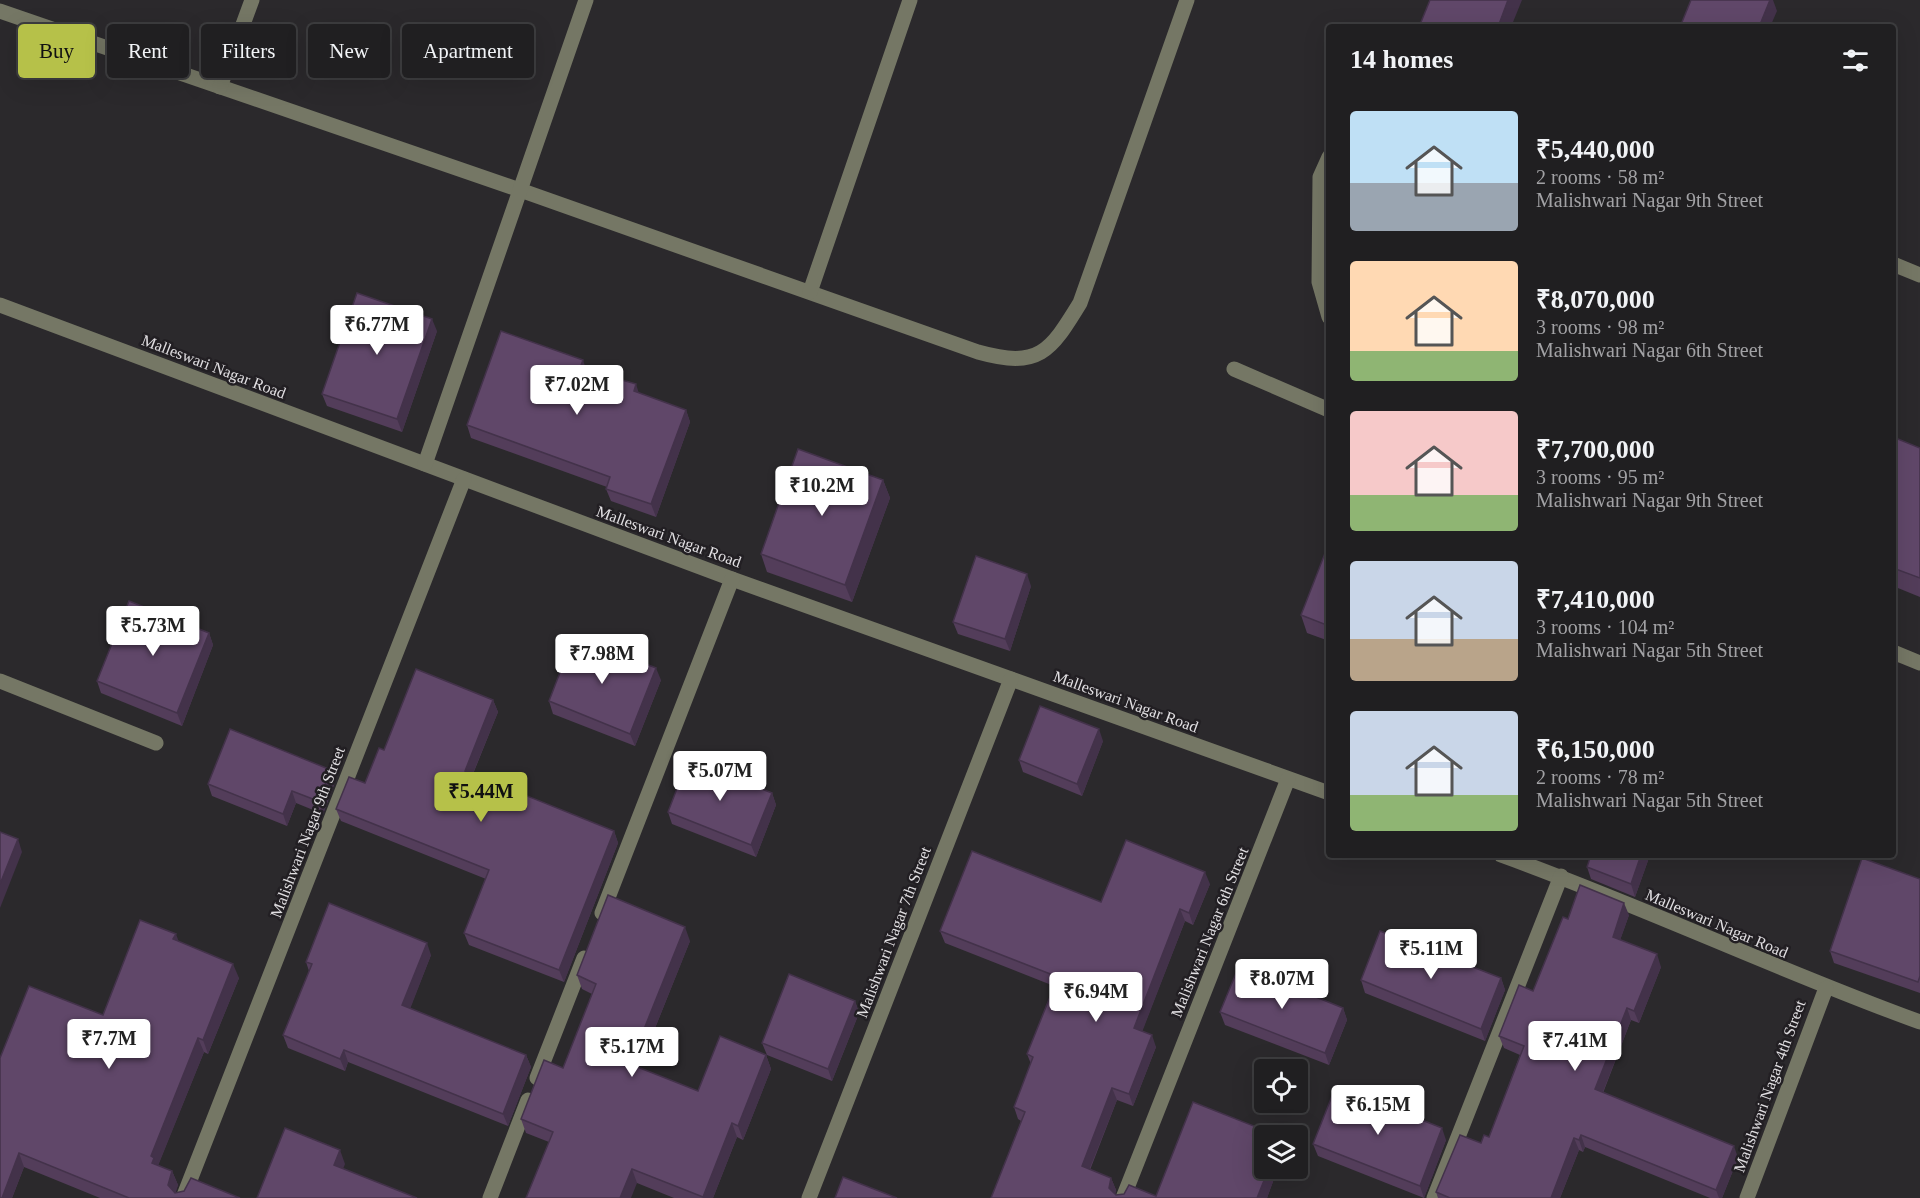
<!DOCTYPE html>
<html lang="en">
<head>
<meta charset="utf-8">
<style>
	body { margin:0; font-family:Georgia,serif; background:#28272a; color:#f1f3f6; height:100vh; display:flex; flex-direction:column; font-size:22px; white-space:nowrap }
	* { box-sizing:border-box; margin:0 }
	p { font-size:20px; color:#a2a2a5 }
	.icon { flex:none; width:33px; height:33px; fill:none; stroke:currentColor; stroke-width:2; stroke-linecap:round; stroke-linejoin:round }
	.map { position:relative; flex:1; overflow:hidden }
	.drawer { position:absolute; left:1326px; top:24px; width:570px; height:834px; display:flex; flex-direction:column; background:#201f21; border-radius:6px; box-shadow:0 6px 24px #0002,0 0 0 2px #3d3d3f }
	.drawer>* { flex:none }
	.hud { position:absolute; left:18px; top:24px; width:570px; height:54px; display:flex; gap:12px }
	.controls { position:absolute; left:1254px; top:1059px; display:grid; gap:12px }
	.controls a { display:grid; place-items:center; width:54px; height:54px; border-radius:6px; background:#201f21; box-shadow:0 6px 24px #0002,0 0 0 2px #3d3d3f; font-size:30px }
	.price { position:absolute; translate:-50% -51px; padding:0 14px; border-radius:6px; background:#fff; color:#222; font-size:20px; line-height:39px; filter:drop-shadow(0 2px 3px #0008) }
	.price::after { content:''; position:absolute; left:50%; top:36px; width:18px; height:14px; margin-left:-9px; background:inherit; clip-path:polygon(0 0,100% 0,50% 100%) }
	.price.active { background:#b6c149; color:#111 }
	ul { padding:0; list-style:none }
	li { display:flex; align-items:center; gap:18px; height:150px; padding:0 24px }
	li span { display:grid; place-items:center; flex:none; width:168px; height:120px; border-radius:6px; color:#555 }
	li>.icon { margin-inline-start:auto }
	span .icon { width:72px; height:72px; fill:#fffc; stroke-width:1 }
	li b { font-size:26px }
	h2 { display:flex; justify-content:space-between; align-items:center; height:72px; padding:0 24px; font-size:26px }
	.chip { padding:0 21px; border-radius:6px; background:#201f21; box-shadow:0 6px 24px #0002,0 0 0 2px #3d3d3f; font-size:21px; line-height:54px }
	.chip.active { background:#b6c149; color:#111 }
	.map>svg:first-child { display:block }
	.lines { fill:none; stroke-linecap:round; stroke-linejoin:round }
	.minor { stroke:#757765; stroke-width:15 }
	.wall { fill:#533d5a }
	.shaded-wall { fill:#43324a }
	.building { fill:#604769; stroke:#43324a; stroke-width:1.5 }
	.labels { text-anchor:middle; stroke-width:5; stroke-linejoin:round; paint-order:stroke }
	.street-label { font-size:16px; fill:#e1dfe2; stroke:#221f23 }
</style>
</head>
<body>
<div class="map">
<svg width="1920" height="1198" viewBox="0 0 1920 1198">
	<rect width="100%" height="100%" fill="#2b292c"/>
	<g class="lines">
		<!-- minor -->
		<g class="minor">
			<path d="M 0,11 L 520,190 L 978,352 C 1039,369 1050,352 1080,303 L 1187,0"/>
			<path d="M 220,87 L 252,0"/>
			<path d="M 1329,157 L 1320,177 L 1319,282 L 1329,317"/>
			<path d="M 1893,264 L 1920,275"/>
			<path d="M 810,292 L 910,0"/>
			<path d="M 0,305 L 732,579 L 1329,793"/>
			<path d="M 1234,369 L 1329,410"/>
			<path d="M 425,464 L 586,0"/>
			<path d="M 1893,652 L 1920,663"/>
			<path d="M 0,681 L 156,743"/>
			<path d="M 1501,855 C 1643,906 1779,971 1920,1022"/>
			<path d="M 602,913 L 732,579"/>
			<path d="M 537,1078 L 584,958"/>
			<path d="M 183,1198 L 464,479"/>
			<path d="M 490,1198 L 528,1100"/>
			<path d="M 809,1198 L 1011,679"/>
			<path d="M 1123,1198 L 1288,779"/>
			<path d="M 1434,1198 L 1561,876"/>
			<path d="M 1747,1198 L 1826,988"/>
		</g>
	</g>
	<!-- wall -->
	<g class="wall">
		<path d="M 437,331 L 402,432 L 327,406 L 322,394 Z"/>
		<path d="M 586,369 L 639,393 L 686,410 L 690,422 L 656,517 L 611,501 L 606,489 L 607,487 L 471,438 L 467,425 Z"/>
		<path d="M 1893,437 L 1920,448 L 1920,597 L 1893,586 Z"/>
		<path d="M 883,480 L 890,498 L 852,602 L 767,572 L 761,554 Z"/>
		<path d="M 1329,543 L 1329,641 L 1307,633 L 1301,615 Z"/>
		<path d="M 1031,586 L 1010,651 L 958,634 L 953,622 Z"/>
		<path d="M 209,633 L 213,645 L 182,726 L 101,693 L 97,681 Z"/>
		<path d="M 661,680 L 635,746 L 553,714 L 549,701 Z"/>
		<path d="M 493,700 L 498,712 L 473,774 L 614,831 L 618,843 L 564,982 L 469,945 L 464,933 L 486,879 L 341,821 L 336,809 L 365,783 L 384,750 Z"/>
		<path d="M 1103,741 L 1082,796 L 1023,772 L 1019,760 Z"/>
		<path d="M 331,770 L 335,782 L 323,814 L 296,803 L 287,826 L 212,796 L 208,784 Z"/>
		<path d="M 772,793 L 776,805 L 756,857 L 672,824 L 668,812 Z"/>
		<path d="M 1650,855 L 1635,897 L 1591,879 L 1587,867 Z"/>
		<path d="M 1920,879 L 1920,993 L 1834,963 L 1830,951 Z"/>
		<path d="M 1210,884 L 1193,925 L 1185,921 L 1142,1031 L 1156,1047 L 1133,1106 L 1117,1100 L 1090,1170 L 1111,1178 L 1116,1190 L 1115,1194 L 1116,1195 L 1156,1196 L 1278,1168 L 1267,1198 L 991,1198 L 1021,1121 L 1018,1119 L 1014,1107 L 1031,1064 L 1027,1054 L 1054,986 L 945,943 L 940,931 Z"/>
		<path d="M 1629,915 L 1620,940 L 1661,967 L 1639,1023 L 1631,1020 L 1603,1093 L 1738,1158 L 1722,1198 L 1710,1198 L 1585,1147 L 1583,1152 L 1579,1150 L 1560,1198 L 1438,1198 L 1436,1192 L 1481,1143 L 1489,1137 L 1520,1055 L 1504,1048 L 1499,1036 L 1533,991 L 1568,919 Z"/>
		<path d="M 690,941 L 639,1068 L 698,1091 L 766,1055 L 771,1069 L 743,1140 L 737,1137 L 713,1198 L 674,1198 L 637,1183 L 549,1142 L 526,1133 L 521,1119 L 563,1068 L 592,994 L 582,989 L 577,975 Z"/>
		<path d="M 178,942 L 239,978 L 208,1054 L 204,1052 L 158,1165 L 172,1171 L 178,1185 L 175,1193 L 240,1198 L 100,1198 L 24,1167 L 12,1198 L 0,1198 L 0,1058 L 103,1015 Z"/>
		<path d="M 431,955 L 410,1008 L 526,1055 L 531,1067 L 508,1126 L 348,1062 L 345,1071 L 288,1048 L 283,1035 L 309,971 L 306,962 Z"/>
		<path d="M 1501,978 L 1505,990 L 1485,1041 L 1365,993 L 1361,980 Z"/>
		<path d="M 855,1001 L 859,1013 L 832,1081 L 767,1055 L 762,1043 Z"/>
		<path d="M 1343,1008 L 1347,1020 L 1329,1065 L 1225,1025 L 1220,1012 Z"/>
		<path d="M 1446,1140 L 1424,1198 L 1318,1156 L 1313,1144 Z"/>
	</g>
	<!-- shaded-wall -->
	<g class="shaded-wall">
		<path d="M 1508,0 L 1522,0 L 1511,27 L 1498,27 Z"/>
		<path d="M 1770,0 L 1773,0 L 1777,11 L 1770,27 L 1759,27 Z"/>
		<path d="M 432,319 L 437,331 L 402,432 L 397,419 Z"/>
		<path d="M 583,360 L 587,372 L 580,368 Z"/>
		<path d="M 636,384 L 640,397 L 634,391 Z"/>
		<path d="M 686,410 L 690,422 L 656,517 L 651,504 Z"/>
		<path d="M 883,480 L 890,498 L 852,602 L 845,585 Z"/>
		<path d="M 1027,574 L 1031,586 L 1010,651 L 1005,639 Z"/>
		<path d="M 209,633 L 213,645 L 182,726 L 177,713 Z"/>
		<path d="M 656,668 L 661,680 L 635,746 L 630,734 Z"/>
		<path d="M 493,700 L 498,712 L 469,783 L 465,771 Z"/>
		<path d="M 1099,729 L 1103,741 L 1082,796 L 1077,784 Z"/>
		<path d="M 331,770 L 335,782 L 323,814 L 318,801 Z"/>
		<path d="M 292,791 L 296,803 L 287,826 L 283,814 Z"/>
		<path d="M 772,793 L 776,805 L 756,857 L 751,845 Z"/>
		<path d="M 614,831 L 618,843 L 564,982 L 559,970 Z"/>
		<path d="M 18,839 L 22,852 L 0,908 L 0,884 Z"/>
		<path d="M 1641,855 L 1650,855 L 1635,897 L 1631,884 Z"/>
		<path d="M 1205,872 L 1210,884 L 1193,925 L 1189,913 Z"/>
		<path d="M 1624,903 L 1629,915 L 1617,949 L 1613,937 Z"/>
		<path d="M 1180,909 L 1185,921 L 1139,1040 L 1134,1028 Z"/>
		<path d="M 685,927 L 690,941 L 635,1078 L 630,1064 Z"/>
		<path d="M 176,934 L 181,948 L 173,939 Z"/>
		<path d="M 427,943 L 431,955 L 407,1017 L 402,1005 Z"/>
		<path d="M 1657,954 L 1661,967 L 1639,1023 L 1634,1011 Z"/>
		<path d="M 233,964 L 239,978 L 208,1054 L 203,1040 Z"/>
		<path d="M 1501,978 L 1505,990 L 1485,1041 L 1481,1029 Z"/>
		<path d="M 855,1001 L 859,1013 L 832,1081 L 828,1069 Z"/>
		<path d="M 1343,1008 L 1347,1020 L 1329,1065 L 1325,1053 Z"/>
		<path d="M 1627,1008 L 1631,1020 L 1599,1102 L 1595,1089 Z"/>
		<path d="M 1152,1035 L 1156,1047 L 1133,1106 L 1129,1094 Z"/>
		<path d="M 198,1038 L 204,1052 L 158,1166 L 158,1177 L 151,1156 Z"/>
		<path d="M 344,1050 L 348,1062 L 345,1071 L 340,1059 Z"/>
		<path d="M 526,1055 L 531,1067 L 508,1126 L 503,1114 Z"/>
		<path d="M 766,1055 L 771,1069 L 743,1140 L 738,1126 Z"/>
		<path d="M 1112,1088 L 1117,1100 L 1086,1178 L 1082,1166 Z"/>
		<path d="M 732,1123 L 737,1137 L 713,1198 L 703,1198 Z"/>
		<path d="M 1442,1128 L 1446,1140 L 1424,1198 L 1420,1186 Z"/>
		<path d="M 1581,1135 L 1585,1147 L 1583,1152 L 1579,1140 Z"/>
		<path d="M 1574,1138 L 1579,1150 L 1560,1198 L 1551,1198 Z"/>
		<path d="M 1734,1146 L 1738,1158 L 1722,1198 L 1719,1198 L 1716,1190 Z"/>
		<path d="M 340,1150 L 345,1164 L 339,1179 L 334,1165 Z"/>
		<path d="M 19,1153 L 24,1167 L 12,1198 L 2,1198 Z"/>
		<path d="M 1269,1168 L 1278,1168 L 1267,1198 L 1257,1198 Z"/>
		<path d="M 632,1169 L 637,1183 L 631,1198 L 620,1198 Z"/>
		<path d="M 172,1171 L 178,1185 L 174,1198 L 168,1185 Z"/>
		<path d="M 1111,1178 L 1116,1190 L 1114,1198 L 1109,1188 Z"/>
	</g>
	<!-- building -->
	<g class="building">
		<path d="M 1430,0 L 1508,0 L 1498,27 L 1419,27 Z"/>
		<path d="M 1691,0 L 1770,0 L 1759,27 L 1680,27 Z"/>
		<path d="M 357,293 L 432,319 L 397,419 L 322,394 Z"/>
		<path d="M 501,331 L 583,360 L 580,368 L 636,384 L 634,391 L 686,410 L 651,504 L 606,489 L 610,477 L 467,425 Z"/>
		<path d="M 1893,437 L 1920,448 L 1920,578 L 1893,568 Z"/>
		<path d="M 798,449 L 883,480 L 845,585 L 761,554 Z"/>
		<path d="M 1329,543 L 1329,626 L 1301,615 Z"/>
		<path d="M 976,556 L 1027,574 L 1005,639 L 953,622 Z"/>
		<path d="M 129,601 L 209,633 L 177,713 L 97,681 Z"/>
		<path d="M 574,636 L 656,668 L 630,734 L 549,701 Z"/>
		<path d="M 416,669 L 493,700 L 465,771 L 614,831 L 559,970 L 464,933 L 489,870 L 336,809 L 349,777 L 365,783 L 379,748 L 384,750 Z"/>
		<path d="M 1040,706 L 1099,729 L 1077,784 L 1019,760 Z"/>
		<path d="M 230,729 L 331,770 L 318,801 L 292,791 L 283,814 L 208,784 Z"/>
		<path d="M 688,760 L 772,793 L 751,845 L 668,812 Z"/>
		<path d="M 0,832 L 18,839 L 0,884 Z"/>
		<path d="M 1126,840 L 1205,872 L 1189,913 L 1180,909 L 1134,1028 L 1152,1035 L 1129,1094 L 1112,1088 L 1082,1166 L 1111,1178 L 1109,1188 L 1116,1195 L 1124,1194 L 1129,1185 L 1156,1196 L 1193,1102 L 1279,1136 L 1264,1136 L 1264,1168 L 1269,1168 L 1257,1198 L 991,1198 L 1025,1112 L 1014,1107 L 1033,1057 L 1027,1054 L 1058,977 L 940,931 L 972,851 L 1101,902 Z"/>
		<path d="M 1591,855 L 1641,855 L 1631,884 L 1587,867 Z"/>
		<path d="M 1862,858 L 1920,879 L 1920,976 L 1918,982 L 1830,951 Z"/>
		<path d="M 1580,885 L 1624,903 L 1613,937 L 1657,954 L 1634,1011 L 1627,1008 L 1595,1089 L 1734,1146 L 1716,1190 L 1581,1135 L 1579,1140 L 1574,1138 L 1551,1198 L 1450,1198 L 1436,1192 L 1460,1135 L 1481,1143 L 1484,1135 L 1489,1137 L 1524,1046 L 1499,1036 L 1519,985 L 1533,991 L 1563,917 L 1568,919 Z"/>
		<path d="M 608,895 L 685,927 L 630,1064 L 698,1091 L 720,1036 L 766,1055 L 738,1126 L 732,1123 L 703,1197 L 632,1169 L 620,1198 L 526,1198 L 553,1132 L 521,1119 L 544,1060 L 563,1068 L 596,984 L 577,975 Z"/>
		<path d="M 329,903 L 427,943 L 402,1005 L 526,1055 L 503,1114 L 344,1050 L 340,1059 L 283,1035 L 312,964 L 306,962 Z"/>
		<path d="M 140,920 L 176,934 L 173,939 L 233,964 L 203,1040 L 198,1038 L 151,1156 L 154,1158 L 152,1163 L 172,1171 L 168,1185 L 175,1193 L 184,1191 L 191,1178 L 240,1198 L 129,1198 L 19,1153 L 2,1198 L 0,1198 L 0,1058 L 29,986 L 103,1015 Z"/>
		<path d="M 1380,931 L 1501,978 L 1481,1029 L 1361,980 Z"/>
		<path d="M 1239,966 L 1343,1008 L 1325,1053 L 1220,1012 Z"/>
		<path d="M 789,974 L 855,1001 L 828,1069 L 762,1043 Z"/>
		<path d="M 1336,1086 L 1442,1128 L 1420,1186 L 1313,1144 Z"/>
		<path d="M 285,1128 L 340,1150 L 334,1165 L 417,1198 L 257,1198 Z"/>
		<path d="M 843,1177 L 897,1198 L 835,1198 Z"/>
	</g>
	<g class="labels">
		<!-- street labels -->
		<g class="street-label">
			<text transform="translate(214 366) rotate(21)" y="6">Malleswari Nagar Road</text>
			<text transform="translate(669 536) rotate(20)" y="6">Malleswari Nagar Road</text>
			<text transform="translate(1126 701) rotate(20)" y="6">Malleswari Nagar Road</text>
			<text transform="translate(307 832) rotate(-69)" y="6">Malishwari Nagar 9th Street</text>
			<text transform="translate(1717 923) rotate(23)" y="6">Malleswari Nagar Road</text>
			<text transform="translate(893 932) rotate(-69)" y="6">Malishwari Nagar 7th Street</text>
			<text transform="translate(1209 932) rotate(-68)" y="6">Malishwari Nagar 6th Street</text>
			<text transform="translate(1769 1086) rotate(-70)" y="6">Malishwari Nagar 4th Street</text>
		</g>
	</g>
</svg>
<div class="controls">
<a><svg class="icon" aria-label="locate" viewBox="0 0 24 24"><circle cx="12" cy="12" r="6"/><path d="M12 2v4M12 18v4M2 12h4M18 12h4"/></svg></a>
<a><svg class="icon" aria-label="layers" viewBox="0 0 24 24"><path d="M12 4l9 5-9 5-9-5zM3 14l9 5 9-5"/></svg></a>
</div>
<b class="price" style="left:377px;top:356px">₹6.77M</b>
<b class="price" style="left:577px;top:416px">₹7.02M</b>
<b class="price" style="left:822px;top:517px">₹10.2M</b>
<b class="price" style="left:153px;top:657px">₹5.73M</b>
<b class="price" style="left:602px;top:685px">₹7.98M</b>
<b class="price" style="left:720px;top:802px">₹5.07M</b>
<b class="price active" style="left:481px;top:823px">₹5.44M</b>
<b class="price" style="left:1431px;top:980px">₹5.11M</b>
<b class="price" style="left:1282px;top:1010px">₹8.07M</b>
<b class="price" style="left:1096px;top:1023px">₹6.94M</b>
<b class="price" style="left:109px;top:1070px">₹7.7M</b>
<b class="price" style="left:1575px;top:1072px">₹7.41M</b>
<b class="price" style="left:632px;top:1078px">₹5.17M</b>
<b class="price" style="left:1378px;top:1136px">₹6.15M</b>
<div class="hud">
<a class="chip active">Buy</a>
<a class="chip">Rent</a>
<a class="chip">Filters</a>
<a class="chip">New</a>
<a class="chip">Apartment</a>
</div>
<section class="drawer">
<h2>14 homes<svg class="icon" aria-label="filters" viewBox="0 0 24 24"><path d="M4 7h16M4 17h16"/><circle cx="9" cy="7" r="2"/><circle cx="15" cy="17" r="2"/></svg></h2>
<ul>
<li><span style="background:linear-gradient(#bfe0f5 60%,#9aa5b1 0)"><svg class="icon" aria-label="home" viewBox="0 0 24 24"><path d="M3 11l9-7 9 7M6 9v11h12V9"/></svg></span><div><b>₹5,440,000</b><p>2 rooms · 58 m²</p><p>Malishwari Nagar 9th Street</p></div></li>
<li><span style="background:linear-gradient(#ffd9b3 75%,#8fb573 0)"><svg class="icon" aria-label="home" viewBox="0 0 24 24"><path d="M3 11l9-7 9 7M6 9v11h12V9"/></svg></span><div><b>₹8,070,000</b><p>3 rooms · 98 m²</p><p>Malishwari Nagar 6th Street</p></div></li>
<li><span style="background:linear-gradient(#f6c9c9 70%,#8fb573 0)"><svg class="icon" aria-label="home" viewBox="0 0 24 24"><path d="M3 11l9-7 9 7M6 9v11h12V9"/></svg></span><div><b>₹7,700,000</b><p>3 rooms · 95 m²</p><p>Malishwari Nagar 9th Street</p></div></li>
<li><span style="background:linear-gradient(#c9d6e8 65%,#b9a48a 0)"><svg class="icon" aria-label="home" viewBox="0 0 24 24"><path d="M3 11l9-7 9 7M6 9v11h12V9"/></svg></span><div><b>₹7,410,000</b><p>3 rooms · 104 m²</p><p>Malishwari Nagar 5th Street</p></div></li>
<li><span style="background:linear-gradient(#c9d6e8 70%,#8fb573 0)"><svg class="icon" aria-label="home" viewBox="0 0 24 24"><path d="M3 11l9-7 9 7M6 9v11h12V9"/></svg></span><div><b>₹6,150,000</b><p>2 rooms · 78 m²</p><p>Malishwari Nagar 5th Street</p></div></li>
</ul>
</section>
</div>
</body>
</html>
